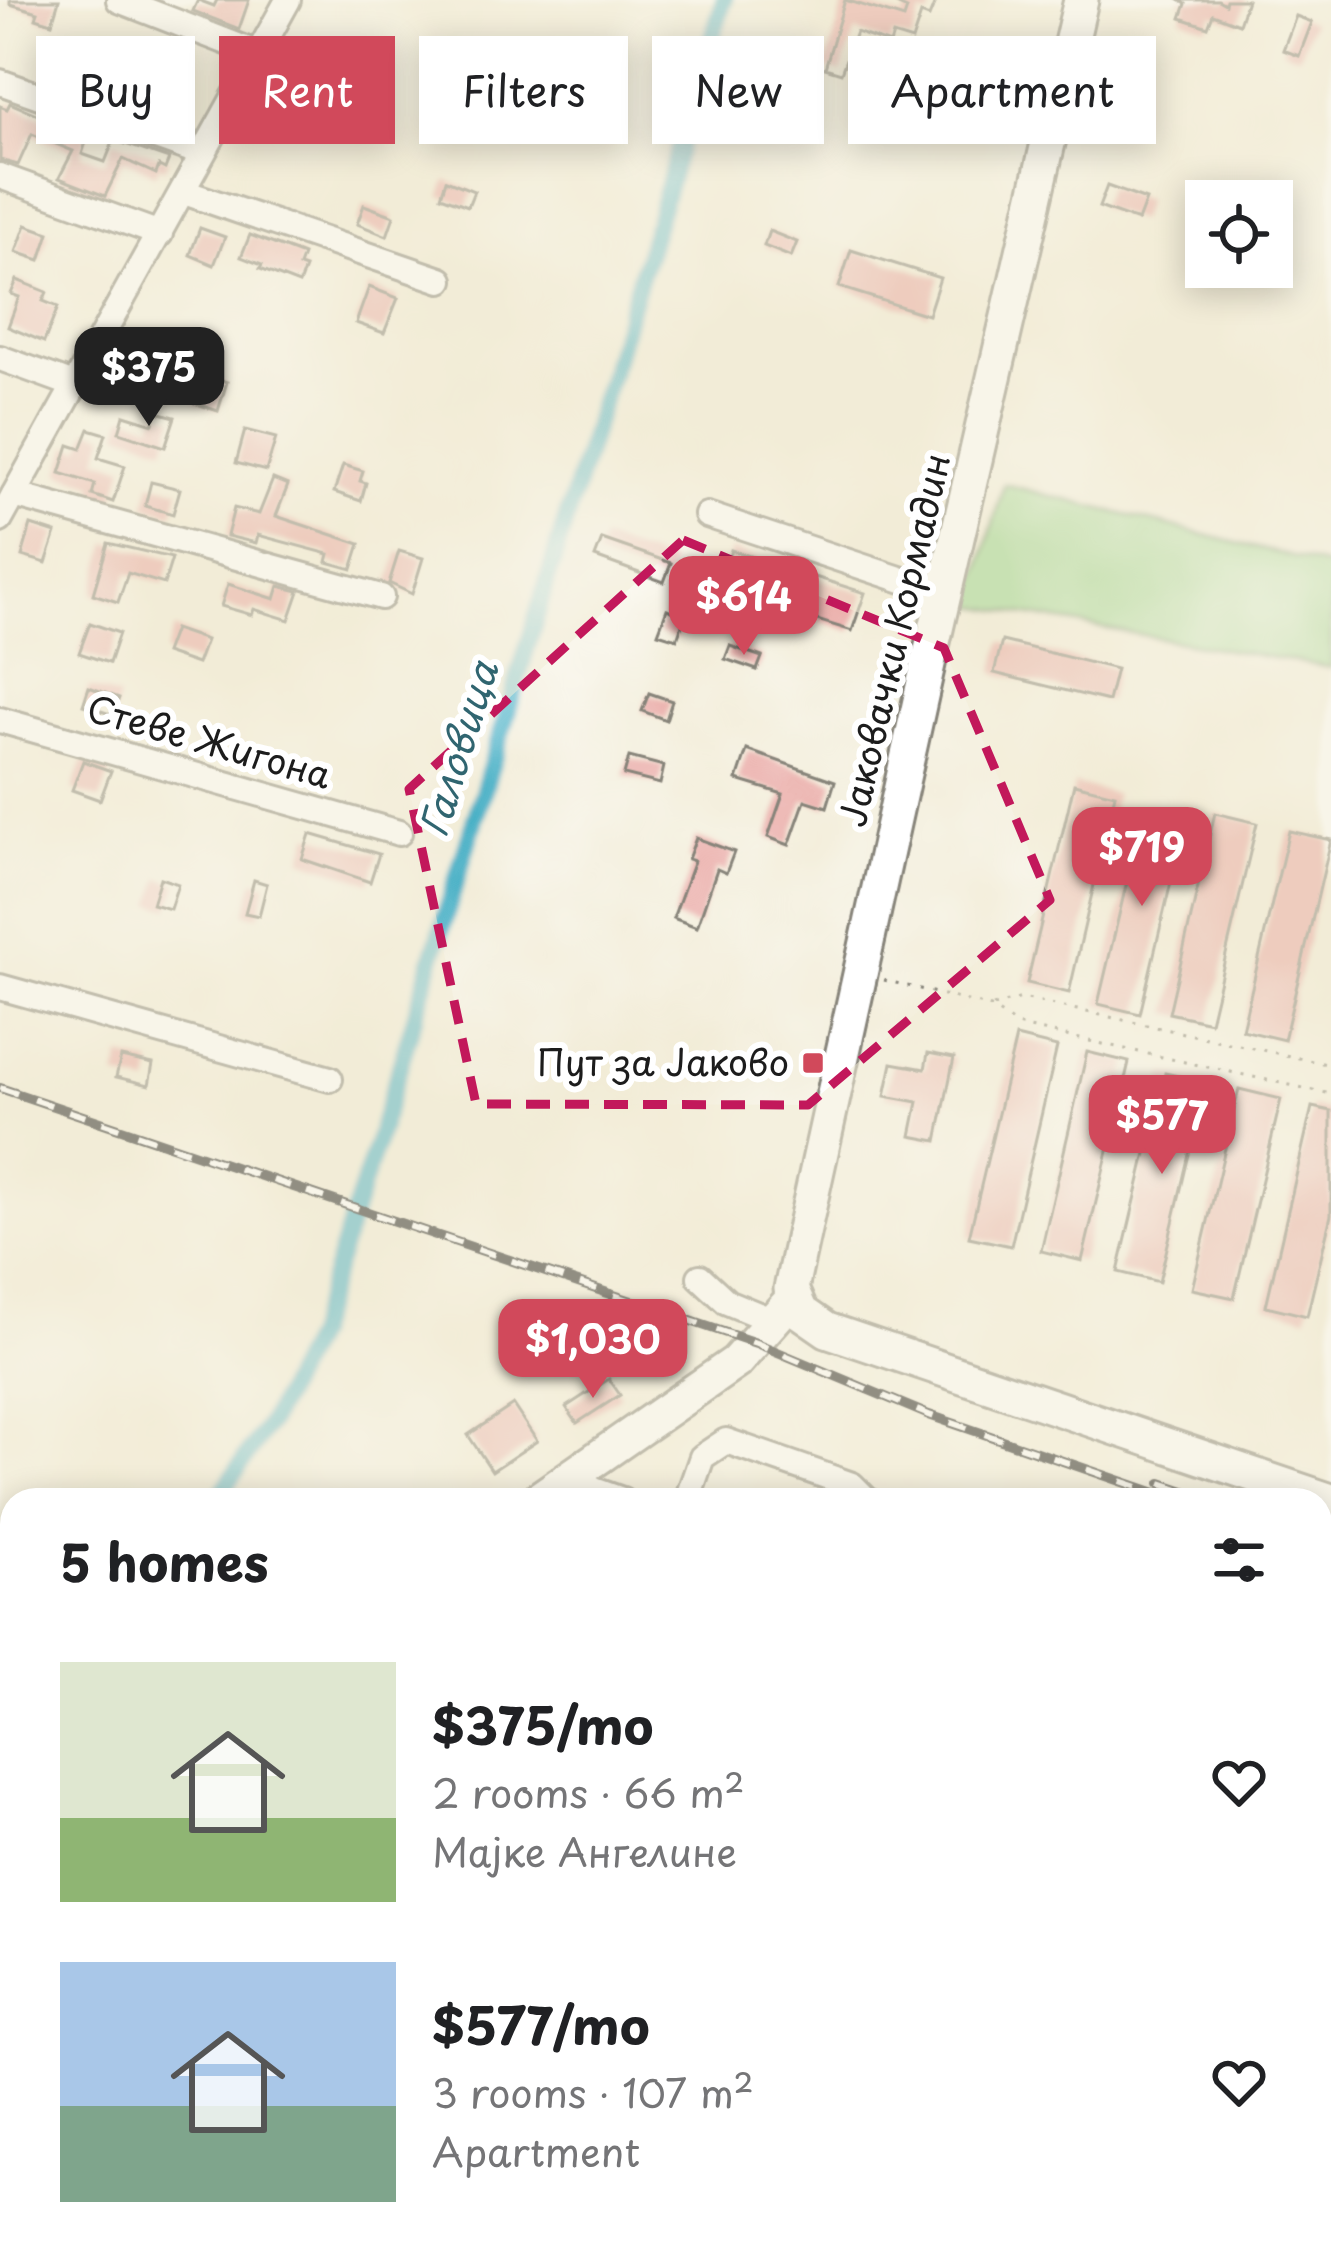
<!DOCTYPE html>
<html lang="en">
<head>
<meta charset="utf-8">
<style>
	body { margin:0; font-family:"Playpen Sans",sans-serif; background:#f2f2f2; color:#202124; height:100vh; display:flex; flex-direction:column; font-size:45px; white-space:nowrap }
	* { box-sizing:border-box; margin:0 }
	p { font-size:39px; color:#757577 }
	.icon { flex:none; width:66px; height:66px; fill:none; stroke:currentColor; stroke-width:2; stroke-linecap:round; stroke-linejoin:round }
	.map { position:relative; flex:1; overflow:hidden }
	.panel { position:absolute; left:0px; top:1488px; width:1332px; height:768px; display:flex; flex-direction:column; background:#fff; border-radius:36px 36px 0 0; box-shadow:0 6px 30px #0003 }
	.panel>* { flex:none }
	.guide { position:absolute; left:36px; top:36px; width:1260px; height:108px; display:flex; gap:24px }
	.controls { position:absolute; left:1185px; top:180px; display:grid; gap:24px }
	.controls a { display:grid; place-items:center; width:108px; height:108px; border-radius:0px; background:#fff; box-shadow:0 6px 30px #0003; font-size:60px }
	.price { position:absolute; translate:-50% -102px; padding:0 27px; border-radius:24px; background:#d1495b; color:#fff; font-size:39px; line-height:78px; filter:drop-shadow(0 3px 6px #0008) }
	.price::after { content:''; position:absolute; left:50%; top:72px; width:36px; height:27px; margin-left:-18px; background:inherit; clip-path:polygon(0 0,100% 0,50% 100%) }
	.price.current { background:#222; color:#fff }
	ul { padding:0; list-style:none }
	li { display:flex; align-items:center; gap:36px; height:300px; padding:0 60px }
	li span { display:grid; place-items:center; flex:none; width:336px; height:240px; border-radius:0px; color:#555 }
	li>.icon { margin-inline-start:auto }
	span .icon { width:144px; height:144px; fill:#fffc; stroke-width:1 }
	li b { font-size:51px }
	h2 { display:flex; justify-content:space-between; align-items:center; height:144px; padding:0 60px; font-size:51px }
	.chip { padding:0 42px; border-radius:0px; background:#fff; box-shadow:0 6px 30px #0003; font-size:42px; line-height:108px }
	.chip.current { background:#d1495b; color:#fff }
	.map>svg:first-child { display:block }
	.green { fill:#96d388; stroke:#597852; stroke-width:3 }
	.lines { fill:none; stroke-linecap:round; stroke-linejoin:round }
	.canal { stroke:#45aec4; stroke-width:18 }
	.building { fill:#e8a5a0 }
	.minor-casing { stroke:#87847a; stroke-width:30 }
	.major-casing { stroke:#87847a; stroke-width:39 }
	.path { stroke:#87847a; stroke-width:3; stroke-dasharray:3 9; stroke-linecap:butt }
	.minor { stroke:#fff; stroke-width:24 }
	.major { stroke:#fff; stroke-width:33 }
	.rail-casing { stroke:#1c1c1c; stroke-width:10 }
	.rail { stroke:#fff; stroke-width:6; stroke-dasharray:18; stroke-linecap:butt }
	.marked { fill:none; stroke:#c2185b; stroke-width:9; stroke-dasharray:24 15; stroke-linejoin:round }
	.poi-dot { fill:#d1495b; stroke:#fff; stroke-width:4.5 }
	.labels { text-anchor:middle; stroke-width:12; stroke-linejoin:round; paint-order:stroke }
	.street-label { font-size:36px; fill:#1c1c1c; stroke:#fff }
	.poi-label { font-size:36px; fill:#1c1c1c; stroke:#fff; text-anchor:end }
	.water-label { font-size:39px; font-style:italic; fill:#306570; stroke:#fff }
</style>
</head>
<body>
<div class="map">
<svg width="1331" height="2256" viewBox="0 0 1331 2256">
	<rect width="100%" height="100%" fill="#fff"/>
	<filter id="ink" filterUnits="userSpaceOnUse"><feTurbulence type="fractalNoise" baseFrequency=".00833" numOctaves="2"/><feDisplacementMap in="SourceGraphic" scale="24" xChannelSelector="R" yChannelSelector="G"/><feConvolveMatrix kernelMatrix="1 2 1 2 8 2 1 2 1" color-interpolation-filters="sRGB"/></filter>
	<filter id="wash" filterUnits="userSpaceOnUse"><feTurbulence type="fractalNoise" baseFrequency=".004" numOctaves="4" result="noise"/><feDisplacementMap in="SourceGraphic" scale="48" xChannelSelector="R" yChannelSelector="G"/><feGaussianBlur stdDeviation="2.7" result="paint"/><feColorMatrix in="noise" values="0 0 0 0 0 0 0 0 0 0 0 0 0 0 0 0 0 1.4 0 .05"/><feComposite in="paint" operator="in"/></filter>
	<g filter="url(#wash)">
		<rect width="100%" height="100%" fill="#f2ecd7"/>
		<!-- green -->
		<g class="green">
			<path d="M 1004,484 L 1331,567 L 1331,668 L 970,605 Z"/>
			<path d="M 224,2244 L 357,2244 L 360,2256 L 232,2256 Z"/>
		</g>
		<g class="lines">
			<!-- canal -->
			<g class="canal">
				<path d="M 217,1500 L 270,1421 L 313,1336 L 376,1144 L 724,0"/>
				<path d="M 0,1664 L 12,1657"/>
				<path d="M 238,2244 L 246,2256"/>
			</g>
		</g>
		<g id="blocks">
			<!-- building -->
			<g class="building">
				<path d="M 10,0 L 59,0 L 52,23 L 36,18 L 38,12 L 10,4 Z"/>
				<path d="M 198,0 L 214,6 L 217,0 L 249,0 L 239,29 L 193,11 Z"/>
				<path d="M 845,0 L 904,18 L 907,9 L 887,0 L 936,0 L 929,17 L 921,14 L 912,41 L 893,35 L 890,44 L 856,32 L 841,73 L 825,68 Z"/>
				<path d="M 1179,0 L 1218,0 L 1225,4 L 1226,0 L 1247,0 L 1239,24 L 1213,14 L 1208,27 L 1181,18 L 1186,4 Z"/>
				<path d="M 1296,16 L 1312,22 L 1299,56 L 1283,50 Z"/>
				<path d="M 167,43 L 187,51 L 181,67 L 189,70 L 182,88 L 138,72 L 148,46 L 164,52 Z"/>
				<path d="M 877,65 L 901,74 L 893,94 L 870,86 Z"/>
				<path d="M 10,103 L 88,136 L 82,154 L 105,162 L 114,140 L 169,159 L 165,169 L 159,166 L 156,174 L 123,159 L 105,196 L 59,178 L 73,151 L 32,134 L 18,165 L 0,160 L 0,106 L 7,109 Z"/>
				<path d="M 446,180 L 474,191 L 468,206 L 441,196 Z"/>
				<path d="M 1107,186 L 1146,200 L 1138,221 L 1099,207 Z"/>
				<path d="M 364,205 L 394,216 L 387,236 L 357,224 Z"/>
				<path d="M 26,225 L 49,233 L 40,260 L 16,252 Z"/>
				<path d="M 200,228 L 225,237 L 214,265 L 190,255 Z"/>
				<path d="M 769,231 L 797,242 L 791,257 L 764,246 Z"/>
				<path d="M 250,235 L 303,255 L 299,266 L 305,268 L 299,284 L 260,269 L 262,265 L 241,257 Z"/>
				<path d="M 851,250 L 940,278 L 928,315 L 839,287 Z"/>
				<path d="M 17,280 L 47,292 L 43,301 L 58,307 L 44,342 L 8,327 L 19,297 L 11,294 Z"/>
				<path d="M 369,287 L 398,298 L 384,333 L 356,323 Z"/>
				<path d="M 203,374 L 227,382 L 218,411 L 194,403 Z"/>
				<path d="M 157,412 L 175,417 L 165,447 L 119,432 L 124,415 L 153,424 Z"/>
				<path d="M 89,429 L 106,434 L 98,458 L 125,466 L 113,502 L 92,495 L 95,484 L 60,473 L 69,445 L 81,449 Z"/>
				<path d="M 245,430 L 276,438 L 266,471 L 236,463 Z"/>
				<path d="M 343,465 L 363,471 L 360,481 L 366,483 L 361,501 L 334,492 Z"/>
				<path d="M 273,479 L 288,485 L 276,516 L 360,544 L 352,569 L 327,562 L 329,554 L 258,535 L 256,543 L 227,536 L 234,508 L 259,514 Z"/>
				<path d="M 151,482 L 180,489 L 173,514 L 145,506 Z"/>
				<path d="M 31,525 L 56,533 L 46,563 L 22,556 Z"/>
				<path d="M 602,539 L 671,563 L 664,582 L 595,557 Z"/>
				<path d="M 108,543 L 172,558 L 164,584 L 128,573 L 118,602 L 93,594 Z"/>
				<path d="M 731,550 L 865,593 L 852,631 L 718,589 Z"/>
				<path d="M 399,551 L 423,558 L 412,594 L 389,583 Z"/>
				<path d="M 228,584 L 275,599 L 279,586 L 299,591 L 289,620 L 254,609 L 252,615 L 221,606 Z"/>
				<path d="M 667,609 L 685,616 L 677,639 L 658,633 Z"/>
				<path d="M 90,623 L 119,633 L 109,663 L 79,653 Z"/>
				<path d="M 174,629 L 206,640 L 197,664 L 165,653 Z"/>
				<path d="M 1002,641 L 1116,669 L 1108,701 L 994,673 Z"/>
				<path d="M 730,646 L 762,657 L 757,670 L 725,659 Z"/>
				<path d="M 89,687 L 119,698 L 113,715 L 83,705 Z"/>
				<path d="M 649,693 L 672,701 L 666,720 L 642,711 Z"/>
				<path d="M 747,750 L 835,781 L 827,807 L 805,800 L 789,845 L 768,837 L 783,794 L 737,780 Z"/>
				<path d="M 629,757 L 664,766 L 660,784 L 624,775 Z"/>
				<path d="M 83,761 L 111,771 L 100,800 L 72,790 Z"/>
				<path d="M 1074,784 L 1115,794 L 1069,993 L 1027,983 Z"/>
				<path d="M 1145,805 L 1187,814 L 1140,1014 L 1098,1004 Z"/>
				<path d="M 1215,813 L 1257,823 L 1210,1022 L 1169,1013 Z"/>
				<path d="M 1289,831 L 1331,840 L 1284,1040 L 1242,1030 Z"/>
				<path d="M 310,834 L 379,854 L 370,882 L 302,859 Z"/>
				<path d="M 696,838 L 734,852 L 726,873 L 717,869 L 697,927 L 673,918 L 694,861 L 688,859 Z"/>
				<path d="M 160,878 L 178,884 L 170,909 L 152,904 Z"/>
				<path d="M 254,880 L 267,884 L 259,916 L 245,913 Z"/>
				<path d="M 1016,1037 L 1057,1047 L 1011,1246 L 969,1237 Z"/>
				<path d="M 1087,1052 L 1129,1062 L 1082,1261 L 1041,1251 Z"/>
				<path d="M 928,1053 L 954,1058 L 937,1141 L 911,1136 L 918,1102 L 885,1096 L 892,1063 L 925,1069 Z"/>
				<path d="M 121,1057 L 153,1064 L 149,1085 L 116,1077 Z"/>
				<path d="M 1165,1073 L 1206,1082 L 1159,1282 L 1118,1272 Z"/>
				<path d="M 1239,1089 L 1281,1099 L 1234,1298 L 1192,1289 Z"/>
				<path d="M 1312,1107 L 1331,1111 L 1331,1215 L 1307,1316 L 1266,1306 Z"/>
				<path d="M 609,1379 L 620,1395 L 577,1423 L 566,1407 Z"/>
				<path d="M 513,1405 L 537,1441 L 492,1471 L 468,1435 Z"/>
			</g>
		</g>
	</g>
	<g filter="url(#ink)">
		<use href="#blocks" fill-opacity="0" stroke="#87847a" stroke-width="3"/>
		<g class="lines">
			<defs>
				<g id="minor">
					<path d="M 119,0 L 258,54"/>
					<path d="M 0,82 L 201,153"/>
					<path d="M 0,176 L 160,234"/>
					<path d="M 184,192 L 441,280"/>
					<path d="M 0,358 L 74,385"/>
					<path d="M 14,495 L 381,597"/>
					<path d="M 707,515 L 945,594"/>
					<path d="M 0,520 L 288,0"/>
					<path d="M 0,720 L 399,833"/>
					<path d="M 0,987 L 330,1079"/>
					<path d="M 700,1277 L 727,1302 L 773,1321"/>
					<path d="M 566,1480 L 622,1500"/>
					<path d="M 687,1500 L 702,1457 L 726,1441 L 852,1485 L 867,1500"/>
				</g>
				<g id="major">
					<path d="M 1081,0 L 930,655 L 791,1289 L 801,1312 L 827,1330 L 1331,1501"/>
					<path d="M 537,1500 L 736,1362 L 793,1298"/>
					<path d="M 0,1873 L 12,1865"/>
				</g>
			</defs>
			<!-- minor casing -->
			<use href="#minor" class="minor-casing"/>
			<!-- major casing -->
			<use href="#major" class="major-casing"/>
			<!-- path -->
			<g class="path">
				<path d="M 884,980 L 991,1007 L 1016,1025 L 1331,1094"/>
				<path d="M 993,1006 L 1022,998 L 1331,1065"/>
				<path d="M 1320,2098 L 1331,2093"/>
				<path d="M 724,2244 L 758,2256"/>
				<path d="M 984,2256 L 1009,2244"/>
			</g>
			<!-- minor -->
			<use href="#minor" class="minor"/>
			<!-- major -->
			<use href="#major" class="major"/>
			<defs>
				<g id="rail">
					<path d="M 0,1088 L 756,1343 L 929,1415 L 1176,1500"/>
					<path d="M 1161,1483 L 1211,1500"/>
					<path d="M 1320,1538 L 1331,1542"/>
				</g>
			</defs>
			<!-- rail casing -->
			<use href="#rail" class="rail-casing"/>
			<!-- rail -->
			<use href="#rail" class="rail"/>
		</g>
	</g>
	<!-- marked area -->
	<path d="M0 0H1331V2256H0ZM 683,540 L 944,648 L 1050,900 L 808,1105 L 476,1104 L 409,789 Z" fill="#f2ecd7" fill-opacity=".55" fill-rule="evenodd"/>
	<path class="marked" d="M 683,540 L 944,648 L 1050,900 L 808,1105 L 476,1104 L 409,789 Z"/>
	<!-- markers -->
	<rect class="poi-dot" x="801" y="1051" width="24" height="24" rx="6"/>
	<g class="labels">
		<!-- street labels -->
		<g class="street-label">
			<text transform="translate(895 640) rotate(-77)" y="13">Јаковачки Кормадин</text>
			<text transform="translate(209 742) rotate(16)" y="13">Стеве Жигона</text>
		</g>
		<!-- poi labels -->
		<g class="poi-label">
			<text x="789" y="1076">Пут за Јаково</text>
		</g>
		<!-- water labels -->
		<g class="water-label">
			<text transform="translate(459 749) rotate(-73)" y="14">Галовица</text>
		</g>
	</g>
</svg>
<div class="controls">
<a><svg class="icon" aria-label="locate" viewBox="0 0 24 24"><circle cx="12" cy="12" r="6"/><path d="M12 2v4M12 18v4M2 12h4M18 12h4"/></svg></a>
</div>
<b class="price current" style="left:149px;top:429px">$375</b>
<b class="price" style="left:744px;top:658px">$614</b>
<b class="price" style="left:1142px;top:909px">$719</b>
<b class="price" style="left:1162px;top:1177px">$577</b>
<b class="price" style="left:593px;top:1401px">$1,030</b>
<div class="guide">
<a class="chip">Buy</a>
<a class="chip current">Rent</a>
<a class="chip">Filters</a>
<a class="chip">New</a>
<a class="chip">Apartment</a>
</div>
<section class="panel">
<h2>5 homes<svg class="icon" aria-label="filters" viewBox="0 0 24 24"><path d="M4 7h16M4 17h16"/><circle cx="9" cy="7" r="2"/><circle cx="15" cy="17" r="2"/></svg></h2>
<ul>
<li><span style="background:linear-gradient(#dfe7d0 65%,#8fb573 0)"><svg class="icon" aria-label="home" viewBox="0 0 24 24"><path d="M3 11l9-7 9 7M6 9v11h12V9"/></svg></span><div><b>$375/mo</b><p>2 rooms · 66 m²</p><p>Мајке Ангелине</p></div><svg class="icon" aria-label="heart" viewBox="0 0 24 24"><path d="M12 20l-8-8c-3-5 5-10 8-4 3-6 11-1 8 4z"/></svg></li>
<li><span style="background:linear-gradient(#a9c7e8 60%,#7fa58c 0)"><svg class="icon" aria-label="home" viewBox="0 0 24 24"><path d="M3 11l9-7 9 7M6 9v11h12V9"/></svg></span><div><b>$577/mo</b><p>3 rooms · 107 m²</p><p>Apartment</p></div><svg class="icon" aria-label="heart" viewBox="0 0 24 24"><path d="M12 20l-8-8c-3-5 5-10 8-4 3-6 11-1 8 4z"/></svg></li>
</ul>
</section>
</div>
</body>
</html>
